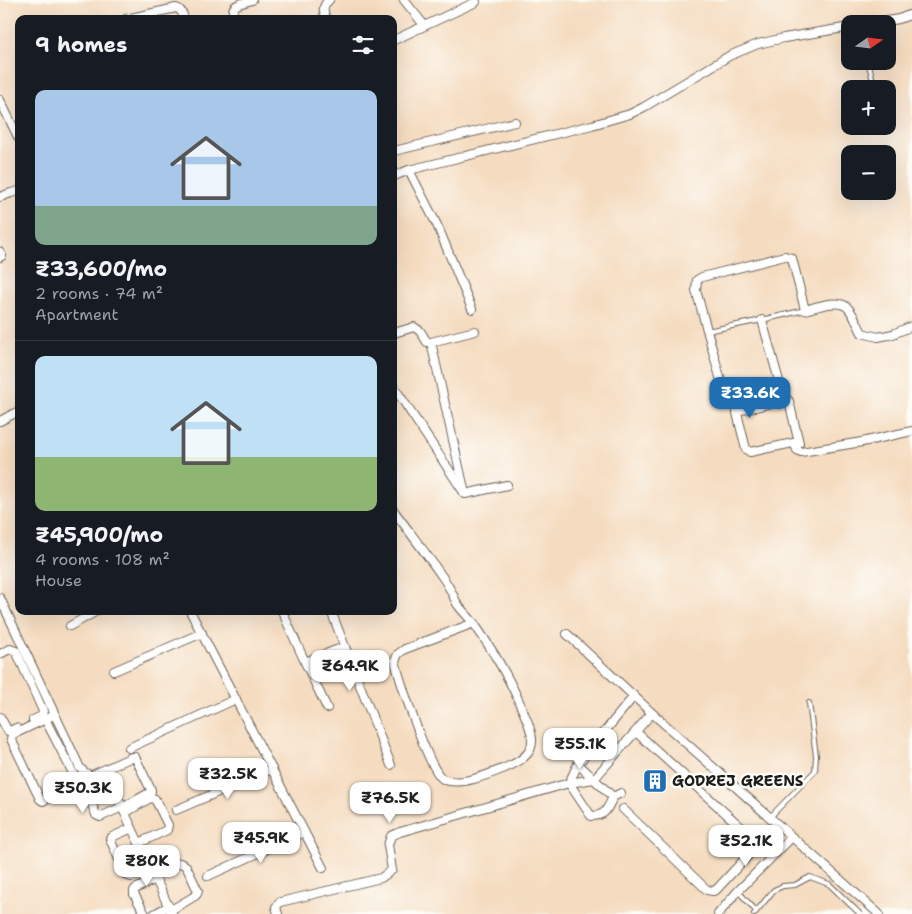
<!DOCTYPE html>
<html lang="en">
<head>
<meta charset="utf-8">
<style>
	body { margin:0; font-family:"Shantell Sans",sans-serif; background:#242831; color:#f1f3f6; height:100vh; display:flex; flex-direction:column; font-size:19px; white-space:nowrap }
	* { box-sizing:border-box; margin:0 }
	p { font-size:16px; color:#9ea1a6 }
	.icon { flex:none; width:28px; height:28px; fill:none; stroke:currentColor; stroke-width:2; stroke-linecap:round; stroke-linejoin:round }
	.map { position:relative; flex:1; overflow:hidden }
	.details { position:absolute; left:15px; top:15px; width:382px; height:600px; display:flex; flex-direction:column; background:#171b24; border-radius:10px; box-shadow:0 5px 20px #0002 }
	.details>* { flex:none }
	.needle { width:32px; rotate:76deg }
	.buttons { position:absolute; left:841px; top:15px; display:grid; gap:10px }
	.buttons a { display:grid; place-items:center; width:55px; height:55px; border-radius:10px; background:#171b24; box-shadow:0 5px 20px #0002; font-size:25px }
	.price { position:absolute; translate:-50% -42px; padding:0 11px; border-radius:10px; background:#fff; color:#222; font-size:16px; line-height:32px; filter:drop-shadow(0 1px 2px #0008) }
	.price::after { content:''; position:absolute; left:50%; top:30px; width:15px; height:11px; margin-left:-8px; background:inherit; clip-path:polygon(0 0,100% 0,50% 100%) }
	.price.selected { background:#1f6fb2; color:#fff }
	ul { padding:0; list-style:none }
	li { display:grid; align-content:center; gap:10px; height:265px; padding:0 20px }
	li+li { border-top:1px solid #363941 }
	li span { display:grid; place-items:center; height:155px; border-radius:10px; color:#555 }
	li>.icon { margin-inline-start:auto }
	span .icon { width:90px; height:90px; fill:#fffc; stroke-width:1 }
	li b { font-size:21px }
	h2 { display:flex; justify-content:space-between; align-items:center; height:60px; padding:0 20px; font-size:21px }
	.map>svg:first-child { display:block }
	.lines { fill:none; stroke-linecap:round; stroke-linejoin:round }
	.lane-casing { stroke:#685f55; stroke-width:6 }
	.street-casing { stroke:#685f55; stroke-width:10 }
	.lane { stroke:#fff; stroke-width:4 }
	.street { stroke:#fff; stroke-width:8 }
	.labels { text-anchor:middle; stroke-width:5; stroke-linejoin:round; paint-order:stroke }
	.poi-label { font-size:15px; font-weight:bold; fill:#1c1c1c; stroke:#fdfcf7; text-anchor:start }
</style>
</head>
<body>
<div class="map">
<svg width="912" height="914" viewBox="0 0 912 914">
	<rect width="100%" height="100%" fill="#fdfcf7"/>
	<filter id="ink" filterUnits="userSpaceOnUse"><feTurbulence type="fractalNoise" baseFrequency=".02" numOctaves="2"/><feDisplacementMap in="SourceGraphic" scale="10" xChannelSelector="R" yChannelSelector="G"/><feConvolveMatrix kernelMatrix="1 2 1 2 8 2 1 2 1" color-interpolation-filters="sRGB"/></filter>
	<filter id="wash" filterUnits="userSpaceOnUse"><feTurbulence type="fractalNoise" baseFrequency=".0096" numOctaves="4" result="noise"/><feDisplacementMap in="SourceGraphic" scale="20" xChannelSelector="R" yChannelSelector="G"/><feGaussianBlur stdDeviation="1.12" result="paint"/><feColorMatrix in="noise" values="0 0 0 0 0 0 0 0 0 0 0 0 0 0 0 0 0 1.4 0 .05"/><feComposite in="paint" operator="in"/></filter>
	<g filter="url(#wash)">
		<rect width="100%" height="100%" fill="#f5dcc0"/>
	</g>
	<g filter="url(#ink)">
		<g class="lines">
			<defs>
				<g id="lane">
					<path d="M 868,61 L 875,89"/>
					<path d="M 886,126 L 887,129"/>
					<path d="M 707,331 L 762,320 L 805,310"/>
					<path d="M 770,817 L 815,771 L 816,756 L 809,703"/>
					<path d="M 738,891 L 756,911"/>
					<path d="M 754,914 L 774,890 L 783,886 L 795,885 L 810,877 L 829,884 L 860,914"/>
				</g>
				<g id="street">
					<path d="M 404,0 L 424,25"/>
					<path d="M 126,19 L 176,8 C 181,9 183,14 184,19"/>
					<path d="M 235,19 C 228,4 240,4 252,0"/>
					<path d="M 326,19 C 323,11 322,6 329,0"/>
					<path d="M 869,24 L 899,19 L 912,14"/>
					<path d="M 394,40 L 476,2"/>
					<path d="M 0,100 L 19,139"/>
					<path d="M 394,151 L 515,122"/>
					<path d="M 409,170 L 438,227 L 472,309"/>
					<path d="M 394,176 L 409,170 L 592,125 L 630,114 L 644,107 L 729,56 L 758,44 L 784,38 L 850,27"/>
					<path d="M 0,197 L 11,193 L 19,191"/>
					<path d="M 0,252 L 2,256 L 0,257"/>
					<path d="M 762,320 L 781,388 L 780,392 L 777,393 L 730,403 L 726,399 L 696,290 L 697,280 L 702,277 L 785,256 L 792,258 L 805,310 C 816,307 839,298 848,308 C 854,315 858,325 862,333 L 878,337 L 893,334 L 912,326"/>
					<path d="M 394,333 L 414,327 L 420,331 L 427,342 L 431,342 L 475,331"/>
					<path d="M 431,342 L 464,489"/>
					<path d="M 394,387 L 465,494 L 507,485"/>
					<path d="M 786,400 L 788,400 L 789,401 L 799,443 L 795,445 L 793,443 L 750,452 L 746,449 L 737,413 L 737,411 Z"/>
					<path d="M 0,421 L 19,411"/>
					<path d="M 795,445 L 797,450 L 801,452 L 862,442 L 912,431"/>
					<path d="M 394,511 C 410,533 426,553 441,575 C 445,580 448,586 451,591 C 454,596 455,601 458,605 C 463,612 470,618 475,625 C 494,652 511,681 523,711 C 527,720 532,730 532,740 C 533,755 517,763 505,768 C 490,774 459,787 443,779 C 429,771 400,680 395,661 L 398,654 L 405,649 L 474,623"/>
					<path d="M 0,598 L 80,768 C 86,775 93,776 101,780 C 107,784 111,789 116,794 L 172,914"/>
					<path d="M 190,611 L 323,868"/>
					<path d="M 282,611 L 305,662"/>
					<path d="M 331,611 L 391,765"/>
					<path d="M 70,626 L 97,611"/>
					<path d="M 567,634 L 652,713 L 879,914"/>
					<path d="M 0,654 L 10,649 L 16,651 L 43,711 L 42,716 L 33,720"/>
					<path d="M 114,671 L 202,633"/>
					<path d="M 327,708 L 305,662 L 344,647"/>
					<path d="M 0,717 L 8,731 L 10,731 L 16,728"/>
					<path d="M 45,719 L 76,779 L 76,783 L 73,787 L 43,801 L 40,799 L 11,739 L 12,735 L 54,715"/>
					<path d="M 129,748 L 236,699"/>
					<path d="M 578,764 L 613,797 L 621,793"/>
					<path d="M 90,776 L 132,757 L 135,757 L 151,790 L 151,792 L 122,808"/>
					<path d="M 569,783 L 578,764 L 634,696"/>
					<path d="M 569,783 L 591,816 C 606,816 607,809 613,797"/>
					<path d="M 110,787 L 90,797 L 90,799 L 96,815 L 100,817 L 122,807"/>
					<path d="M 623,809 L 707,890 L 713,891 L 716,890 L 755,848 L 755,843 L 753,838 L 636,732"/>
					<path d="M 176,810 L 272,769"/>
					<path d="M 125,813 L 150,798 L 155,799 L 168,825 L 167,830 L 139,843"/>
					<path d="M 132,828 L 112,837 L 110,839 L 126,875 L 131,877 L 151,868"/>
					<path d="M 154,875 L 180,863 L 186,866 L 198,891 L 197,894 L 195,896 L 171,910"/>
					<path d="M 208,876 L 304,832"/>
					<path d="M 145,914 L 134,894 L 134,891 L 135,889 L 156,879"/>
					<path d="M 154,914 L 169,906"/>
					<path d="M 278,914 L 276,907 L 280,902 L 381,878 L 392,870 L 388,845 L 391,836 L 400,832 L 569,783 L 594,779 L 652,713"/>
					<path d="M 718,914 L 738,891 L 792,837"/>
				</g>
			</defs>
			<!-- lane casing -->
			<use href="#lane" class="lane-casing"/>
			<!-- street casing -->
			<use href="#street" class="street-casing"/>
			<!-- lane -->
			<use href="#lane" class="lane"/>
			<!-- street -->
			<use href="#street" class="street"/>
		</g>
	</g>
	<!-- icons -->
	<defs>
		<symbol id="building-square" viewBox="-11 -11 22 22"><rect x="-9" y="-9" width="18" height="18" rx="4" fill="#1f6fb2" stroke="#fdfcf7"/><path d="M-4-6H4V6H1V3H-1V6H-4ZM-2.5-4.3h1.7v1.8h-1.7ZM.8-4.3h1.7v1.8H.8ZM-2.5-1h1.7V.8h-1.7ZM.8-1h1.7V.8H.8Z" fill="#fff"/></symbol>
	</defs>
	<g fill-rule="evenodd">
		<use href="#building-square" x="641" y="767" width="28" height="28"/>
	</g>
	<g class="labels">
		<!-- poi labels -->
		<g class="poi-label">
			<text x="672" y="786">GODREJ GREENS</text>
		</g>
	</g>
</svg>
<div class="buttons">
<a><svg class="needle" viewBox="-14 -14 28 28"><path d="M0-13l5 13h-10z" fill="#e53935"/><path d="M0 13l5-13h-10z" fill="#9ea1a6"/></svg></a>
<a>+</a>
<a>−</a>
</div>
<b class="price selected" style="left:750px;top:419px">₹33.6K</b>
<b class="price" style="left:350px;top:692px">₹64.9K</b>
<b class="price" style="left:580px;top:770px">₹55.1K</b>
<b class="price" style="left:228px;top:800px">₹32.5K</b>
<b class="price" style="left:83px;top:814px">₹50.3K</b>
<b class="price" style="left:390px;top:824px">₹76.5K</b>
<b class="price" style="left:261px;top:864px">₹45.9K</b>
<b class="price" style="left:746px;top:867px">₹52.1K</b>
<b class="price" style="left:147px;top:887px">₹80K</b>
<section class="details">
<h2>9 homes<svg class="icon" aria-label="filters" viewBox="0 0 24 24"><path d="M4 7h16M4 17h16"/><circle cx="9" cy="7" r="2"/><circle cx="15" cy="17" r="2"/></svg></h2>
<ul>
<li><span style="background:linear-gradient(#a9c7e8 75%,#7fa58c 0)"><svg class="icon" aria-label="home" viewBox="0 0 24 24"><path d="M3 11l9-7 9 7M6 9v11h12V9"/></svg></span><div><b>₹33,600/mo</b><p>2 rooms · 74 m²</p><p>Apartment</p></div></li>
<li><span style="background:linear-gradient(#bfe0f5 65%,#8fb573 0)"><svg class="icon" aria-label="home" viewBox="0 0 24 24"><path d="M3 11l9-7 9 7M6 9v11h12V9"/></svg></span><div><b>₹45,900/mo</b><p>4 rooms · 108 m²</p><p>House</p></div></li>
</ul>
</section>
</div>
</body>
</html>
